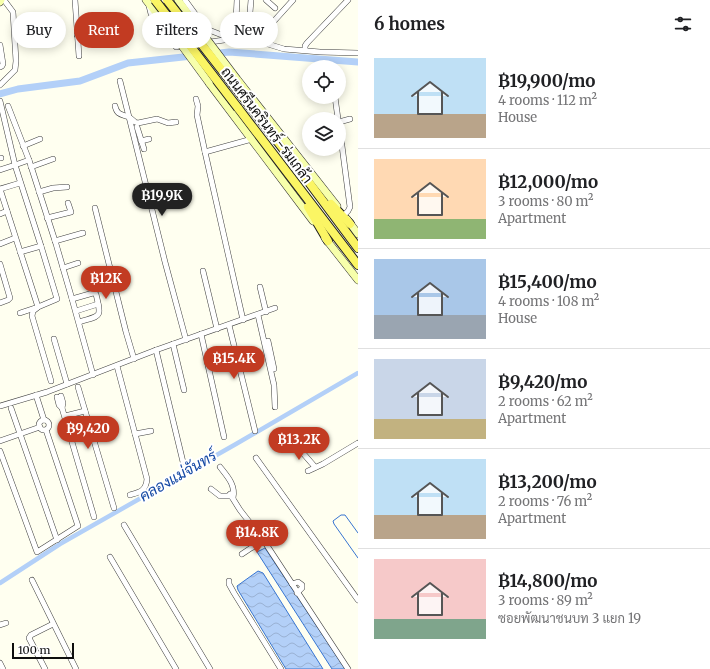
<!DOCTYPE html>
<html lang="en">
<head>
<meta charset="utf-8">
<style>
	body { margin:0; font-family:Merriweather,Sarabun,serif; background:#f2f2f2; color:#202124; height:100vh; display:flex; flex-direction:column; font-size:15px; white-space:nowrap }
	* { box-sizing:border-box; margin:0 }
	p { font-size:13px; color:#757577 }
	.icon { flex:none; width:22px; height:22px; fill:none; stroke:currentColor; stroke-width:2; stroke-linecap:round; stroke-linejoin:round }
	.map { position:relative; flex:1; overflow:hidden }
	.side { display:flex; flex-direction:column; background:#fff; width:352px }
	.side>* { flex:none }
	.guide { position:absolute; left:12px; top:12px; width:286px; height:36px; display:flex; gap:8px }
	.controls { position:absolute; left:302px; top:60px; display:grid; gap:8px }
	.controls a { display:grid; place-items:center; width:44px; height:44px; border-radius:50%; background:#fff; box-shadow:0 2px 10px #0003; font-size:20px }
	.scale { position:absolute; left:12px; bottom:10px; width:62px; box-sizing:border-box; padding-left:4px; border:2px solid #0e0e0e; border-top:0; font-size:11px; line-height:14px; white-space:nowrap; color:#0e0e0e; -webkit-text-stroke:3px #fff; paint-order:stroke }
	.price { position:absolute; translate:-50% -34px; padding:0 9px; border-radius:14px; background:#c23b22; color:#fff; font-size:13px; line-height:26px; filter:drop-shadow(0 1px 2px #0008) }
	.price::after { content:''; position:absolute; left:50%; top:24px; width:12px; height:9px; margin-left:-6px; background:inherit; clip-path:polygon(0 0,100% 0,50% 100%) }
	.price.current { background:#222; color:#fff }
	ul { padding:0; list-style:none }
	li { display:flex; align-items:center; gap:12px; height:100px; padding:0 16px }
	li+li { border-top:1px solid #e0e0e0 }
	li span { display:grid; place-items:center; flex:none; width:112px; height:80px; border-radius:0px; color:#555 }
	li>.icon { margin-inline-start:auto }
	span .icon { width:48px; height:48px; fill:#fffc; stroke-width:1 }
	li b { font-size:17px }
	h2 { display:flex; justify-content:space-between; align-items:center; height:48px; padding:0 16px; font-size:17px }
	.pill { padding:0 14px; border-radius:18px; background:#fff; box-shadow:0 2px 10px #0003; font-size:14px; line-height:36px }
	.pill.current { background:#c23b22; color:#fff }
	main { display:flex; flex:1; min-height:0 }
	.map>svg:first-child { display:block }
	.water { fill:url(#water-waves); stroke:#3875d1 }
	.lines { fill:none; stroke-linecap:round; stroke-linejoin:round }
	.stream { stroke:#3875d1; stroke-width:1 }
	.canal { stroke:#b3d0f8; stroke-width:4.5 }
	.river { stroke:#b3d0f8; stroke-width:7 }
	.minor-casing { stroke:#414141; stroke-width:6 }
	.secondary-casing { stroke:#303030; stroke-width:8 }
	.primary-casing { stroke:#1f1f1f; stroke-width:10 }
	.minor { stroke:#fff; stroke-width:5 }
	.secondary { stroke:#f7ffab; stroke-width:7 }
	.primary { stroke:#fbf564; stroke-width:8 }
	.secondary-bridge-casing { stroke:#303030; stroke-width:8; stroke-linecap:butt }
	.primary-bridge-casing { stroke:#1f1f1f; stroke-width:10; stroke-linecap:butt }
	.secondary-bridge { stroke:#f7ffab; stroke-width:7 }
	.primary-bridge { stroke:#fbf564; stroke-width:8 }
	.labels { text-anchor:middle; stroke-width:4; stroke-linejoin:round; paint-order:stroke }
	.street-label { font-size:14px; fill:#0e0e0e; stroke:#fff }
	.water-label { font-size:15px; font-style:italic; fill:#1448a4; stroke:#fff }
</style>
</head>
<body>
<main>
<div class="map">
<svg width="358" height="669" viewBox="0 0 358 669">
	<defs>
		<pattern id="water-waves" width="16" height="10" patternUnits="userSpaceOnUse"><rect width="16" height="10" fill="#b3d0f8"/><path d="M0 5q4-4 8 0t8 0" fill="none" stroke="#99b1d3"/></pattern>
	</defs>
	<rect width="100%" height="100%" fill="#fffff0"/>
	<!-- water -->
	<g class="water">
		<path d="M 265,548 L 345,669 L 332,669 L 257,552 Z"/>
		<path d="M 258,571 L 263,573 L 323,669 L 286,669 L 238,590 L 237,586 Z"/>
	</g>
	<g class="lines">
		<!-- stream -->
		<path class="stream" d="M 358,533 L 345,515 L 341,515 L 333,521 L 334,524 L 358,558"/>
		<!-- canal -->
		<path class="canal" d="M 0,583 L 60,544 L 236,444 L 358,373"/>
		<!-- river -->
		<path class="river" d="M 0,94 L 18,89 L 80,81 L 128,63 L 229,52 L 358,62"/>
		<defs>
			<g id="minor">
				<path d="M 75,0 L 79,56"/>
				<path d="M 185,0 L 204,26 L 209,30 L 232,39 L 258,41 L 284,49 L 320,52 L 358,53"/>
				<path d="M 266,0 L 275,8"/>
				<path d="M 149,6 L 151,14 L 176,47 L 231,39"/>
				<path d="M 249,25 L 251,0"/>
				<path d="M 77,35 L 97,34"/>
				<path d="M 235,40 L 237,0"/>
				<path d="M 258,41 L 265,31 L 293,0"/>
				<path d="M 0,45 L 3,64 L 2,66 L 0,67"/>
				<path d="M 305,50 L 305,46 L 307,43 L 348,0"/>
				<path d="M 120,81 L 129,117 L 135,122 L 138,123 L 157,119 L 168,123 L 176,122"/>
				<path d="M 0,85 L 15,70 L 16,61 L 13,12 L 4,0"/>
				<path d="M 335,97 L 338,119"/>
				<path d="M 196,99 L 198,106 L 197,115 L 205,152 L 243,320"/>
				<path d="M 0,101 L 15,165 L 41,246 L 20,252"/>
				<path d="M 8,106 L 29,160 L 56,244 L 72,299 L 93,375"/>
				<path d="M 115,106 C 117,115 121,114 129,117 L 165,262 L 186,340"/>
				<path d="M 339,122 L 350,119"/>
				<path d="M 339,123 L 350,207 L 348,211 L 344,215"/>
				<path d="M 137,127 L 144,149"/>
				<path d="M 141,141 L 149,139"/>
				<path d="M 23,146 L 40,139"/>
				<path d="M 205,152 L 252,139"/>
				<path d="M 0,158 L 1,158"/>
				<path d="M 31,167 L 53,159"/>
				<path d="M 0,170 L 15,165 L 29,160"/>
				<path d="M 0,189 L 38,307"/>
				<path d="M 0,189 L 20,183"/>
				<path d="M 39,192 L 53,188 L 67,187"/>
				<path d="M 95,208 L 126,332 L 134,359"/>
				<path d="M 0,214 L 7,211"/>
				<path d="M 47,218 L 71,212 L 68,203"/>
				<path d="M 55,241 L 83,233"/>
				<path d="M 0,244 L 15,238"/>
				<path d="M 0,264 L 10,298 L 8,300 L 0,303"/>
				<path d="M 63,268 L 78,263"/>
				<path d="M 203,271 L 217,329"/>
				<path d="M 260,287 L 266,312"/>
				<path d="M 72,299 L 93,293 L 96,294 C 102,319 101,315 79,322"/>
				<path d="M 37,308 L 33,311 L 32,316 L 51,381"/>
				<path d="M 76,311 L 98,304"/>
				<path d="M 20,313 L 38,307 L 57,299 L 41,246"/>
				<path d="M 258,315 L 274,385 L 275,407"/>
				<path d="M 229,325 L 255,431"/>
				<path d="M 201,334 L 224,437"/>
				<path d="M 54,339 L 67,384"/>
				<path d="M 268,341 L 274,369"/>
				<path d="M 173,344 L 184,390"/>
				<path d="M 156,350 L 183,462"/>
				<path d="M 117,366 L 147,479 C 146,491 140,492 130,495"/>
				<path d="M 78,387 L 114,508"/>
				<path d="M 36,395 L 44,420"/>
				<path d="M 57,397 L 59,405 L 62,408 L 63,403 L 61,396"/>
				<path d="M 0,406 L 47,392 L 156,350 L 275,308"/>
				<path d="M 11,408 L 57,540"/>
				<path d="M 62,408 L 94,517"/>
				<path d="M 65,416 L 85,411"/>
				<circle cx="44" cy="425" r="5"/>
				<path d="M 135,434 L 151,431"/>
				<path d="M 0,441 L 40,427"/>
				<path d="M 293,445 L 302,452 L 315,467"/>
				<path d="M 0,451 L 37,552 L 78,526 L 46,430"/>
				<path d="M 256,458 L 358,600"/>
				<path d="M 220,467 C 227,476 236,485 233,498"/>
				<path d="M 308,471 L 323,464 L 358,443"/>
				<path d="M 211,489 L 220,496 L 231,496"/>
				<path d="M 230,494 L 240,510 L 264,541 L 348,669"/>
				<path d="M 124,525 L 210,669"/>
				<path d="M 242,554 L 251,548 L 264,541"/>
				<path d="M 110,557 L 176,669"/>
				<path d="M 32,580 L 76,669"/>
				<path d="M 229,581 L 229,584 L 234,593 L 281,669"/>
				<path d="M 292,584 L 298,582 L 302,585 L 302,588 L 297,593"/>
				<path d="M 0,625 L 6,623"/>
				<path d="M 0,663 L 3,669"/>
				<path d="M 45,669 L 29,638 L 31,635 L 53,624"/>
			</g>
			<g id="secondary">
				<path d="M 146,0 L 176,38"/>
				<path d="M 178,0 L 203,34"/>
				<path d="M 0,2 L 1,0"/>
				<path d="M 237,79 L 337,206"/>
				<path d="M 209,83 L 313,221"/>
				<path d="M 347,219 L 358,234"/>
				<path d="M 325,238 L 358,280"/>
			</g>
			<g id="primary">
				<path d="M 246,101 L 305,177 L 358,248"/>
				<path d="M 238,108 L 358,265"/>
				<path d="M 331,204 L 350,224"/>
				<path d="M 308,207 L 328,241"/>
			</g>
		</defs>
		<!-- minor casing -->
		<use href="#minor" class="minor-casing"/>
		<!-- secondary casing -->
		<use href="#secondary" class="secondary-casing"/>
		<!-- primary casing -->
		<use href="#primary" class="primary-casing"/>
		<!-- minor -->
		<use href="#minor" class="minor"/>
		<!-- secondary -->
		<use href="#secondary" class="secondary"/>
		<!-- primary -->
		<use href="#primary" class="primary"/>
		<defs>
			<g id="secondary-bridge">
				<path d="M 203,34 L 237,79"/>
				<path d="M 176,38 L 209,83"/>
			</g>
			<g id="primary-bridge">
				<path d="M 155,0 L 238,108"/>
				<path d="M 167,0 L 246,101"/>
			</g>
		</defs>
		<!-- secondary-bridge casing -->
		<use href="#secondary-bridge" class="secondary-bridge-casing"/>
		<!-- primary-bridge casing -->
		<use href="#primary-bridge" class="primary-bridge-casing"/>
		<!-- secondary-bridge -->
		<use href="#secondary-bridge" class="secondary-bridge"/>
		<!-- primary-bridge -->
		<use href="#primary-bridge" class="primary-bridge"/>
	</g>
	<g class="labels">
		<!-- street labels -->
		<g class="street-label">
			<text transform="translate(267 125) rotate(53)" y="5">ถนนศรีนครินทร์-ร่มเกล้า</text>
		</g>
		<!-- water labels -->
		<g class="water-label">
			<text transform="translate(178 476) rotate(-30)" y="5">คลองแม่จันทร์</text>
		</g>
	</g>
</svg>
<div class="controls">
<a><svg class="icon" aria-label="locate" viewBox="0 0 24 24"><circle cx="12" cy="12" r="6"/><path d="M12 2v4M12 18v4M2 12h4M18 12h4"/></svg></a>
<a><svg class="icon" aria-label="layers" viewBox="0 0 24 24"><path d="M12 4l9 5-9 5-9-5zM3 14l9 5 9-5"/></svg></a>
</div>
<div class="scale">100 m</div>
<b class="price current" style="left:162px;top:217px">฿19.9K</b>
<b class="price" style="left:106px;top:300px">฿12K</b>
<b class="price" style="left:234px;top:380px">฿15.4K</b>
<b class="price" style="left:88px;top:450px">฿9,420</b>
<b class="price" style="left:299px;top:461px">฿13.2K</b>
<b class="price" style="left:257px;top:554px">฿14.8K</b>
<div class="guide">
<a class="pill">Buy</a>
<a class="pill current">Rent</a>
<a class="pill">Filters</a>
<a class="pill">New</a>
</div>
</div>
<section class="side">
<h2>6 homes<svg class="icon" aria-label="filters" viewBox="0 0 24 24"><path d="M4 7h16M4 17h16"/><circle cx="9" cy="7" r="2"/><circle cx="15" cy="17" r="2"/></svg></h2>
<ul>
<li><span style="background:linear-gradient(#bfe0f5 70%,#b9a48a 0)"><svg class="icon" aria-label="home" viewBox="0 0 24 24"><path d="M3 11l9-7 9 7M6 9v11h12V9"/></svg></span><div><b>฿19,900/mo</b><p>4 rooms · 112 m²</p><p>House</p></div></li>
<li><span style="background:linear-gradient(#ffd9b3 75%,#8fb573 0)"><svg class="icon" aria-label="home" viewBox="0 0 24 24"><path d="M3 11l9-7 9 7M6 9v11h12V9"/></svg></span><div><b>฿12,000/mo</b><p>3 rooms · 80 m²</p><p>Apartment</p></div></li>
<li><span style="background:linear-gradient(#a9c7e8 70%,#9aa5b1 0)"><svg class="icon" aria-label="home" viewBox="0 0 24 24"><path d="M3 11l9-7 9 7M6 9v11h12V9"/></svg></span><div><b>฿15,400/mo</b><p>4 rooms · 108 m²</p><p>House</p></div></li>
<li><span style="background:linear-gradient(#c9d6e8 75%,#c2b280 0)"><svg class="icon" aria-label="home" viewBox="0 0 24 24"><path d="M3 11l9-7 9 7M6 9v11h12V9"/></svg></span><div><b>฿9,420/mo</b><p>2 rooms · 62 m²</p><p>Apartment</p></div></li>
<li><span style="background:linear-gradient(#bfe0f5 70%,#b9a48a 0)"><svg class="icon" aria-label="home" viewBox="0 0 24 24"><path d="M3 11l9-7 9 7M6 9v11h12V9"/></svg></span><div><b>฿13,200/mo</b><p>2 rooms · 76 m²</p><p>Apartment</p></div></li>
<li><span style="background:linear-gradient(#f6c9c9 75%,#7fa58c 0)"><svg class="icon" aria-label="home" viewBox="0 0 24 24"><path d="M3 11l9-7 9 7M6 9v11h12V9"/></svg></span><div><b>฿14,800/mo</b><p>3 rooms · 89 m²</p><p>ซอยพัฒนาชนบท 3 แยก 19</p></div></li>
</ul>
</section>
</main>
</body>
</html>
